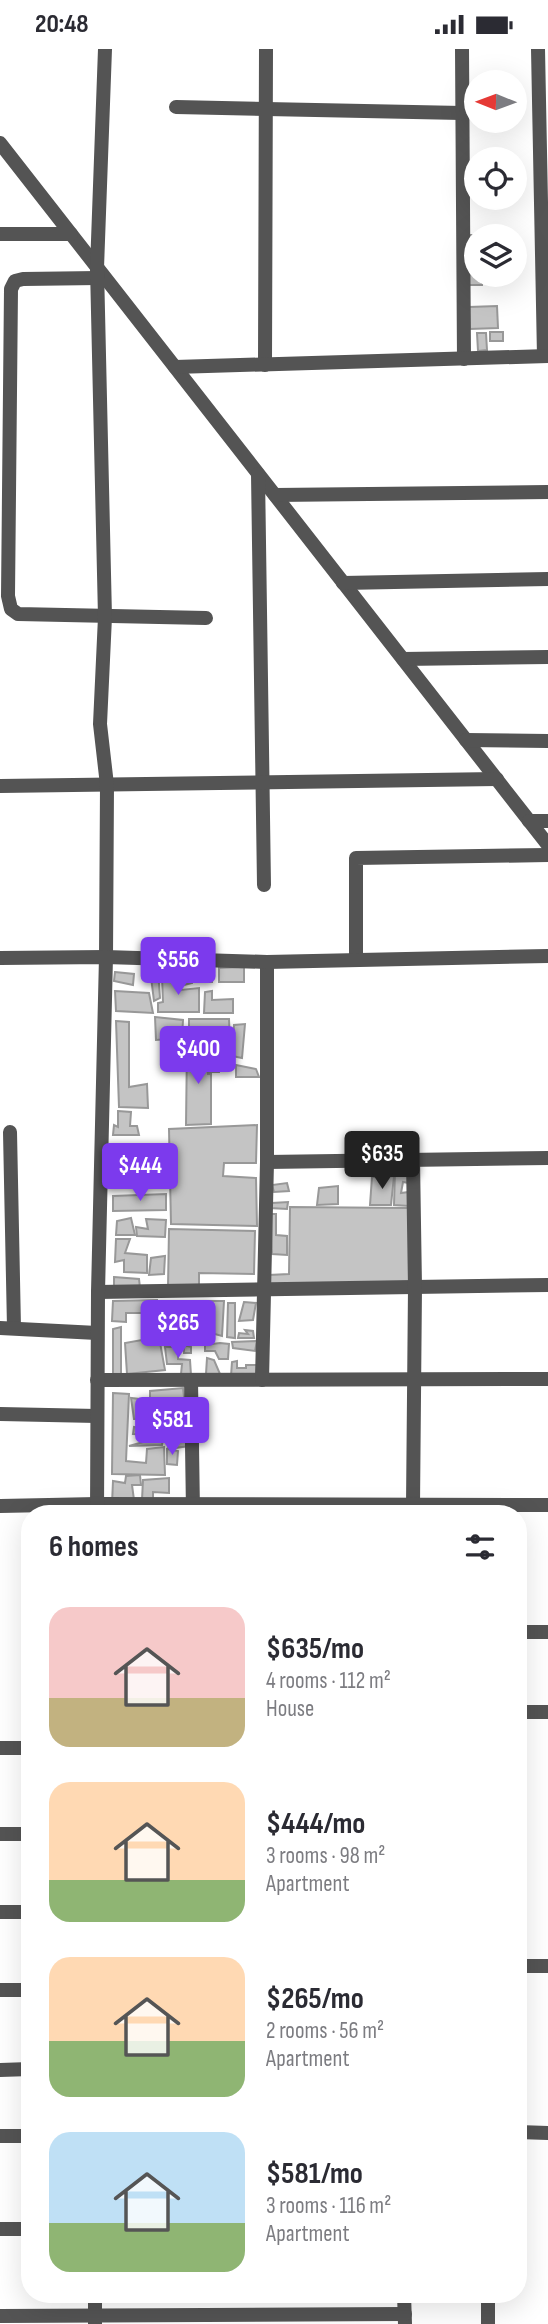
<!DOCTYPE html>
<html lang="en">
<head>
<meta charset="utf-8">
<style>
	body { margin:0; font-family:"Sofia Sans Condensed",sans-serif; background:#f7f7f7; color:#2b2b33; height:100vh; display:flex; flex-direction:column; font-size:26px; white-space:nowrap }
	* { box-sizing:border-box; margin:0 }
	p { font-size:23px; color:#7c7c81 }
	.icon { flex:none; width:38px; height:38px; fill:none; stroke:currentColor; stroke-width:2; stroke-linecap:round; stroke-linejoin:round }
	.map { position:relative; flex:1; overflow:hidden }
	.side { position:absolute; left:21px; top:1456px; width:506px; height:798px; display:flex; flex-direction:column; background:#fff; border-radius:28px; box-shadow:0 7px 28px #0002 }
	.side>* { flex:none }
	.needle { width:46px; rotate:271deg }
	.buttons { position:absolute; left:464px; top:21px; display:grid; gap:14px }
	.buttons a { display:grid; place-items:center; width:63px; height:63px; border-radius:50%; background:#fff; box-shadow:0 7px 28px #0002; font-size:35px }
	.price { position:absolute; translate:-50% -60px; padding:0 16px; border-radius:7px; background:#7c3aed; color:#fff; font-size:23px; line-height:46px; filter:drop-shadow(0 2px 4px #0008) }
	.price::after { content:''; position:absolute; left:50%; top:42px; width:21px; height:16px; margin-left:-10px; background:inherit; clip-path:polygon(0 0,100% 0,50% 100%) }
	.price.on { background:#222; color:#fff }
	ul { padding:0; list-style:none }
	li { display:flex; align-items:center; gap:21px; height:175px; padding:0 28px }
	li span { display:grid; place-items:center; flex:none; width:196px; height:140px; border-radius:21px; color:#555 }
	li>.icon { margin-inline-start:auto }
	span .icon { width:84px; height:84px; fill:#fffc; stroke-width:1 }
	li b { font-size:30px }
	h2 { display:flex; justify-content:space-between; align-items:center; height:84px; padding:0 28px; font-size:30px }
	.status { display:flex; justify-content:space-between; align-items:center; height:49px; padding:0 35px; background:#fff; direction:ltr }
	.status svg { height:19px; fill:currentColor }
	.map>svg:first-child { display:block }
	.building { fill:#c4c4c4; stroke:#989898; stroke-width:2 }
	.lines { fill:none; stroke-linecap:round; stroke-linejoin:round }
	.minor { stroke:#545454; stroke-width:14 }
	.tertiary { stroke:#545454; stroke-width:14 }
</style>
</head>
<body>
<div class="status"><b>20:48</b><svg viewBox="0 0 49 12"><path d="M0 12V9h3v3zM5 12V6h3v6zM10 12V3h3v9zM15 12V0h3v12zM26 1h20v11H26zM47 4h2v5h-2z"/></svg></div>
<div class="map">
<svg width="548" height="2275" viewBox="0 0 548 2275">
	<rect width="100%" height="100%" fill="#fff"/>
	<!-- building -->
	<g class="building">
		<path d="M 467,186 L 479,186 L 476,187 L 476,211 L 465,211 Z"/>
		<path d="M 467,216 L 476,216 L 476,226 L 482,226 L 482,236 L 467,236 Z"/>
		<path d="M 497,257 L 498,279 L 470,280 L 469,258 Z"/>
		<rect x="490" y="283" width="13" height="9"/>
		<path d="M 477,284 L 486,284 L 487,301 L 478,302 Z"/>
		<path d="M 212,916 L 212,933 L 196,933 L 197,927 L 203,926 L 203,918 Z"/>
		<path d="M 192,917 L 192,934 L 184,936 L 182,919 Z"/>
		<path d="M 244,918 L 244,933 L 219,933 L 219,919 Z"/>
		<path d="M 150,920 L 158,921 L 160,949 L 154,952 Z"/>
		<path d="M 115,923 L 134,925 L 133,936 L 114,932 Z"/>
		<path d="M 179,925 L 181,941 L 199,939 L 199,963 L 158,963 L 158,954 L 163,953 L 162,928 Z"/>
		<path d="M 115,942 L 149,944 L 153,964 L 116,962 Z"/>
		<path d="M 212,942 L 212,951 L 233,950 L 233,964 L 204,964 L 205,943 Z"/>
		<path d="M 155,968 L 183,971 L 182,989 L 156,991 Z"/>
		<path d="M 189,970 L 229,970 L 230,994 L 189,994 Z"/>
		<path d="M 116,972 L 129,973 L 129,1038 L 147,1035 L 148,1059 L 119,1058 Z"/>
		<path d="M 245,975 L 242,1009 L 232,1007 L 234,976 Z"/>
		<path d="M 187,996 L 208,996 L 208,1025 L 211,1025 L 211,1075 L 186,1076 Z"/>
		<path d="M 210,1005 L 220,1008 L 219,1023 L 210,1023 Z"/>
		<path d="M 236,1016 L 256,1020 L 259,1028 L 236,1028 Z"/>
		<path d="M 118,1062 L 131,1063 L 130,1077 L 137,1077 L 139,1086 L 113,1086 L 114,1076 L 118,1078 Z"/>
		<path d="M 257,1076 L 256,1114 L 224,1114 L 223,1127 L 256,1129 L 257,1177 L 171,1175 L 169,1080 Z"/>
		<path d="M 115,1097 L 132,1098 L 133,1105 L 140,1106 L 142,1113 L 157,1113 L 157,1101 L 170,1098 L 170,1129 L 157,1131 L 157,1121 L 127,1122 L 126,1129 L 131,1129 L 131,1134 L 112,1136 Z"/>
		<path d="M 409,1122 L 409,1134 L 403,1133 L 401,1144 L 409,1143 L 409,1157 L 394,1156 L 395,1123 Z"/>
		<path d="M 394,1127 L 391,1156 L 370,1156 L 372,1128 Z"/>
		<path d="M 287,1134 L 289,1142 L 274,1143 L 272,1136 Z"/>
		<path d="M 338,1137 L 338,1155 L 317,1156 L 319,1139 Z"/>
		<path d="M 166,1145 L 166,1161 L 113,1162 L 113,1147 Z"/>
		<path d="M 288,1153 L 287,1160 L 270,1159 L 272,1154 Z"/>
		<path d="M 290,1158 L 409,1159 L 411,1236 L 269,1236 L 269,1226 L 289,1225 Z"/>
		<path d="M 271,1165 L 276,1165 L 276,1186 L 287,1187 L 287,1206 L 272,1205 Z"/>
		<path d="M 131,1169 L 135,1186 L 116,1186 L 117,1172 Z"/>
		<path d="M 146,1170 L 166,1171 L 165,1188 L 137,1187 L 136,1178 L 148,1180 Z"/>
		<path d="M 169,1180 L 255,1182 L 254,1225 L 199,1224 L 199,1238 L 168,1238 Z"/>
		<path d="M 116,1190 L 130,1190 L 125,1204 L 147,1206 L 147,1224 L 124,1223 L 124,1211 L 115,1213 Z"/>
		<path d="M 165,1207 L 164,1225 L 149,1226 L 151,1209 Z"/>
		<path d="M 114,1228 L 139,1230 L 140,1239 L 114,1239 Z"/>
		<path d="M 157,1251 L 157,1264 L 126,1264 L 126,1273 L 112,1272 L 113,1252 Z"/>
		<path d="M 210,1252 L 224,1252 L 222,1287 L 211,1284 Z"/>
		<path d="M 244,1253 L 256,1254 L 253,1271 L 239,1272 Z"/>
		<path d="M 228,1254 L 235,1254 L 235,1289 L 227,1288 Z"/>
		<path d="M 161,1260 L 171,1260 L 172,1288 L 178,1290 L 178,1295 L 164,1294 Z"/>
		<path d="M 180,1263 L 208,1269 L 208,1290 L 182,1290 Z"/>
		<path d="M 121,1278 L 121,1325 L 113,1325 L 113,1280 Z"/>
		<path d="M 245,1281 L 253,1282 L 254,1289 L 238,1289 L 239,1284 L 248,1285 Z"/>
		<path d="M 159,1288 L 165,1321 L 127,1325 L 125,1294 Z"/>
		<path d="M 257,1292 L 255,1302 L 233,1299 L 232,1293 Z"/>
		<path d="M 220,1294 L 229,1295 L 228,1310 L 219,1310 L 215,1302 L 205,1302 L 205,1296 Z"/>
		<path d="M 184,1296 L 191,1298 L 191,1304 L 184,1304 Z"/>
		<path d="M 165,1298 L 178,1298 L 178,1310 L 190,1311 L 191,1326 L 181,1325 L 182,1315 L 167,1315 Z"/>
		<path d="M 207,1309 L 214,1311 L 220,1325 L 206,1325 Z"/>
		<path d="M 237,1312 L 237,1319 L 246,1319 L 246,1316 L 257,1316 L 256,1326 L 231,1327 L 232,1313 Z"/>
		<path d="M 183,1339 L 185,1357 L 175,1358 L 174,1368 L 164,1367 L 165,1370 L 134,1370 L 131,1349 L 165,1353 L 150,1349 L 150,1342 Z"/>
		<path d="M 113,1344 L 129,1345 L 126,1412 L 146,1414 L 147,1400 L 164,1398 L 165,1426 L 112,1425 Z"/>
		<path d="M 145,1374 L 184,1375 L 184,1387 L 133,1385 L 134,1378 L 145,1380 Z"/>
		<path d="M 190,1389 L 189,1397 L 168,1400 L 170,1391 Z"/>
		<path d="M 154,1390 L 163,1390 L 162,1396 L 129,1397 Z"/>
		<path d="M 167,1400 L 178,1402 L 177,1416 L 167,1415 Z"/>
		<path d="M 140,1426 L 141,1436 L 132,1436 L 134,1451 L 112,1455 L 113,1432 L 125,1434 L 126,1427 Z"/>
		<path d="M 169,1429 L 169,1444 L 153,1443 L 153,1453 L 142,1451 L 143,1431 Z"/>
	</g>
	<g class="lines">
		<!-- minor -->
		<g class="minor">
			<path d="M 462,0 L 464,310"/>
			<path d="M 538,0 L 544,307"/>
			<path d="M 176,58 L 462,64"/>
			<path d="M 0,94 L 548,796"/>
			<path d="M 0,185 L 71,185"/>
			<path d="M 98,229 L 23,230 L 15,232 L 11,240 L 8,547 L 11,560 L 18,565 L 206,569"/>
			<path d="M 265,316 L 266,0"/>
			<path d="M 175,318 L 548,307"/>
			<path d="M 258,425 L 264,836"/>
			<path d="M 275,446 L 548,443"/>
			<path d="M 343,534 L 548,530"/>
			<path d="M 403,610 L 548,608"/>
			<path d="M 466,691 L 548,692"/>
			<path d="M 0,737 L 497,730"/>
			<path d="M 529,772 L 548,772"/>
			<path d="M 356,911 L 356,809 L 548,806"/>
			<path d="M 10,1083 L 14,1279"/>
			<path d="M 267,1113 L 548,1109"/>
			<path d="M 98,1243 L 548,1236"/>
			<path d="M 0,1279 L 97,1284"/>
			<path d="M 97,1331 L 548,1330"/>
			<path d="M 191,1331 L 193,1462"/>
			<path d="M 262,1331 L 267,1113 L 267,913"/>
			<path d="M 0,1365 L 97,1367"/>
			<path d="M 413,1456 L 415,1238 L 413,1111"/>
			<path d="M 0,1457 L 97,1455 L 548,1456"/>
			<path d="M 97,1465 L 98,1243 L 106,908 L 107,736 L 100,675 L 105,568 L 97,219 L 105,0"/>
			<path d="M 518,1583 L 548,1583"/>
			<path d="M 518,1663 L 548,1663"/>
			<path d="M 0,1699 L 30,1699"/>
			<path d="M 0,1785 L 30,1785"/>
			<path d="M 0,1863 L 30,1863"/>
			<path d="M 518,1917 L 548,1917"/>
			<path d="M 0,1941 L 30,1941"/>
			<path d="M 0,2021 L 30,2020"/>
			<path d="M 518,2083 L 548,2084"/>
			<path d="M 0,2087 L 30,2087"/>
			<path d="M 0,2180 L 30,2180"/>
			<path d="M 95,2245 L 95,2275"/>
			<path d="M 404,2245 L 405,2275"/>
			<path d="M 0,2267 L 405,2265"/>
			<path d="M 488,2275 L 488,2245"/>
		</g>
		<!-- tertiary -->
		<path class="tertiary" d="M 0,909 L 106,908 L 267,913 L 548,907"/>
	</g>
</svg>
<div class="buttons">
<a><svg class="needle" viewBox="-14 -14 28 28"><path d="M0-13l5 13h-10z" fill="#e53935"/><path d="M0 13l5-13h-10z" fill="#7c7c81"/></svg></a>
<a><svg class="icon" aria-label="locate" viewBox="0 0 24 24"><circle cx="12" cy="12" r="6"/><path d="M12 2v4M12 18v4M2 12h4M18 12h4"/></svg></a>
<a><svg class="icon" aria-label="layers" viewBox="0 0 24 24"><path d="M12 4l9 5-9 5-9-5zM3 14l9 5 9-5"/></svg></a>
</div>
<b class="price" style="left:178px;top:948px">$556</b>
<b class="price" style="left:198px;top:1037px">$400</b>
<b class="price on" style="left:382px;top:1142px">$635</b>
<b class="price" style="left:140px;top:1154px">$444</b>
<b class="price" style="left:178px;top:1311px">$265</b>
<b class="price" style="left:172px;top:1408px">$581</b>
<section class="side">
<h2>6 homes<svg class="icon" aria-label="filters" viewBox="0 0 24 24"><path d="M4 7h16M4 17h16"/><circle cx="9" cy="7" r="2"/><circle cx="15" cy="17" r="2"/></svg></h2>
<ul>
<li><span style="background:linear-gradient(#f6c9c9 65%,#c2b280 0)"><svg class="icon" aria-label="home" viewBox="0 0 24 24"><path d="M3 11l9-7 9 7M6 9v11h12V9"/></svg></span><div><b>$635/mo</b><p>4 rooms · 112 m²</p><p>House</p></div></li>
<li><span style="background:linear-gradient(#ffd9b3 70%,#8fb573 0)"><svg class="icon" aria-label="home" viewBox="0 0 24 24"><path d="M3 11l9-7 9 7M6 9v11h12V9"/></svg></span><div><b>$444/mo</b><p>3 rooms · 98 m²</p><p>Apartment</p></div></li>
<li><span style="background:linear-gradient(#ffd9b3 60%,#8fb573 0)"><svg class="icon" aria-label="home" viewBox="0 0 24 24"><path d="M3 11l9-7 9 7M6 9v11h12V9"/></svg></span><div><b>$265/mo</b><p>2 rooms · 56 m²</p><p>Apartment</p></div></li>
<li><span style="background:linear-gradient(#bfe0f5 65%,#8fb573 0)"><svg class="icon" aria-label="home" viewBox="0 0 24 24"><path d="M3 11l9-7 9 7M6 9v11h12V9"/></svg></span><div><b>$581/mo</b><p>3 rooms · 116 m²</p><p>Apartment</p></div></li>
</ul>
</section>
</div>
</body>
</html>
